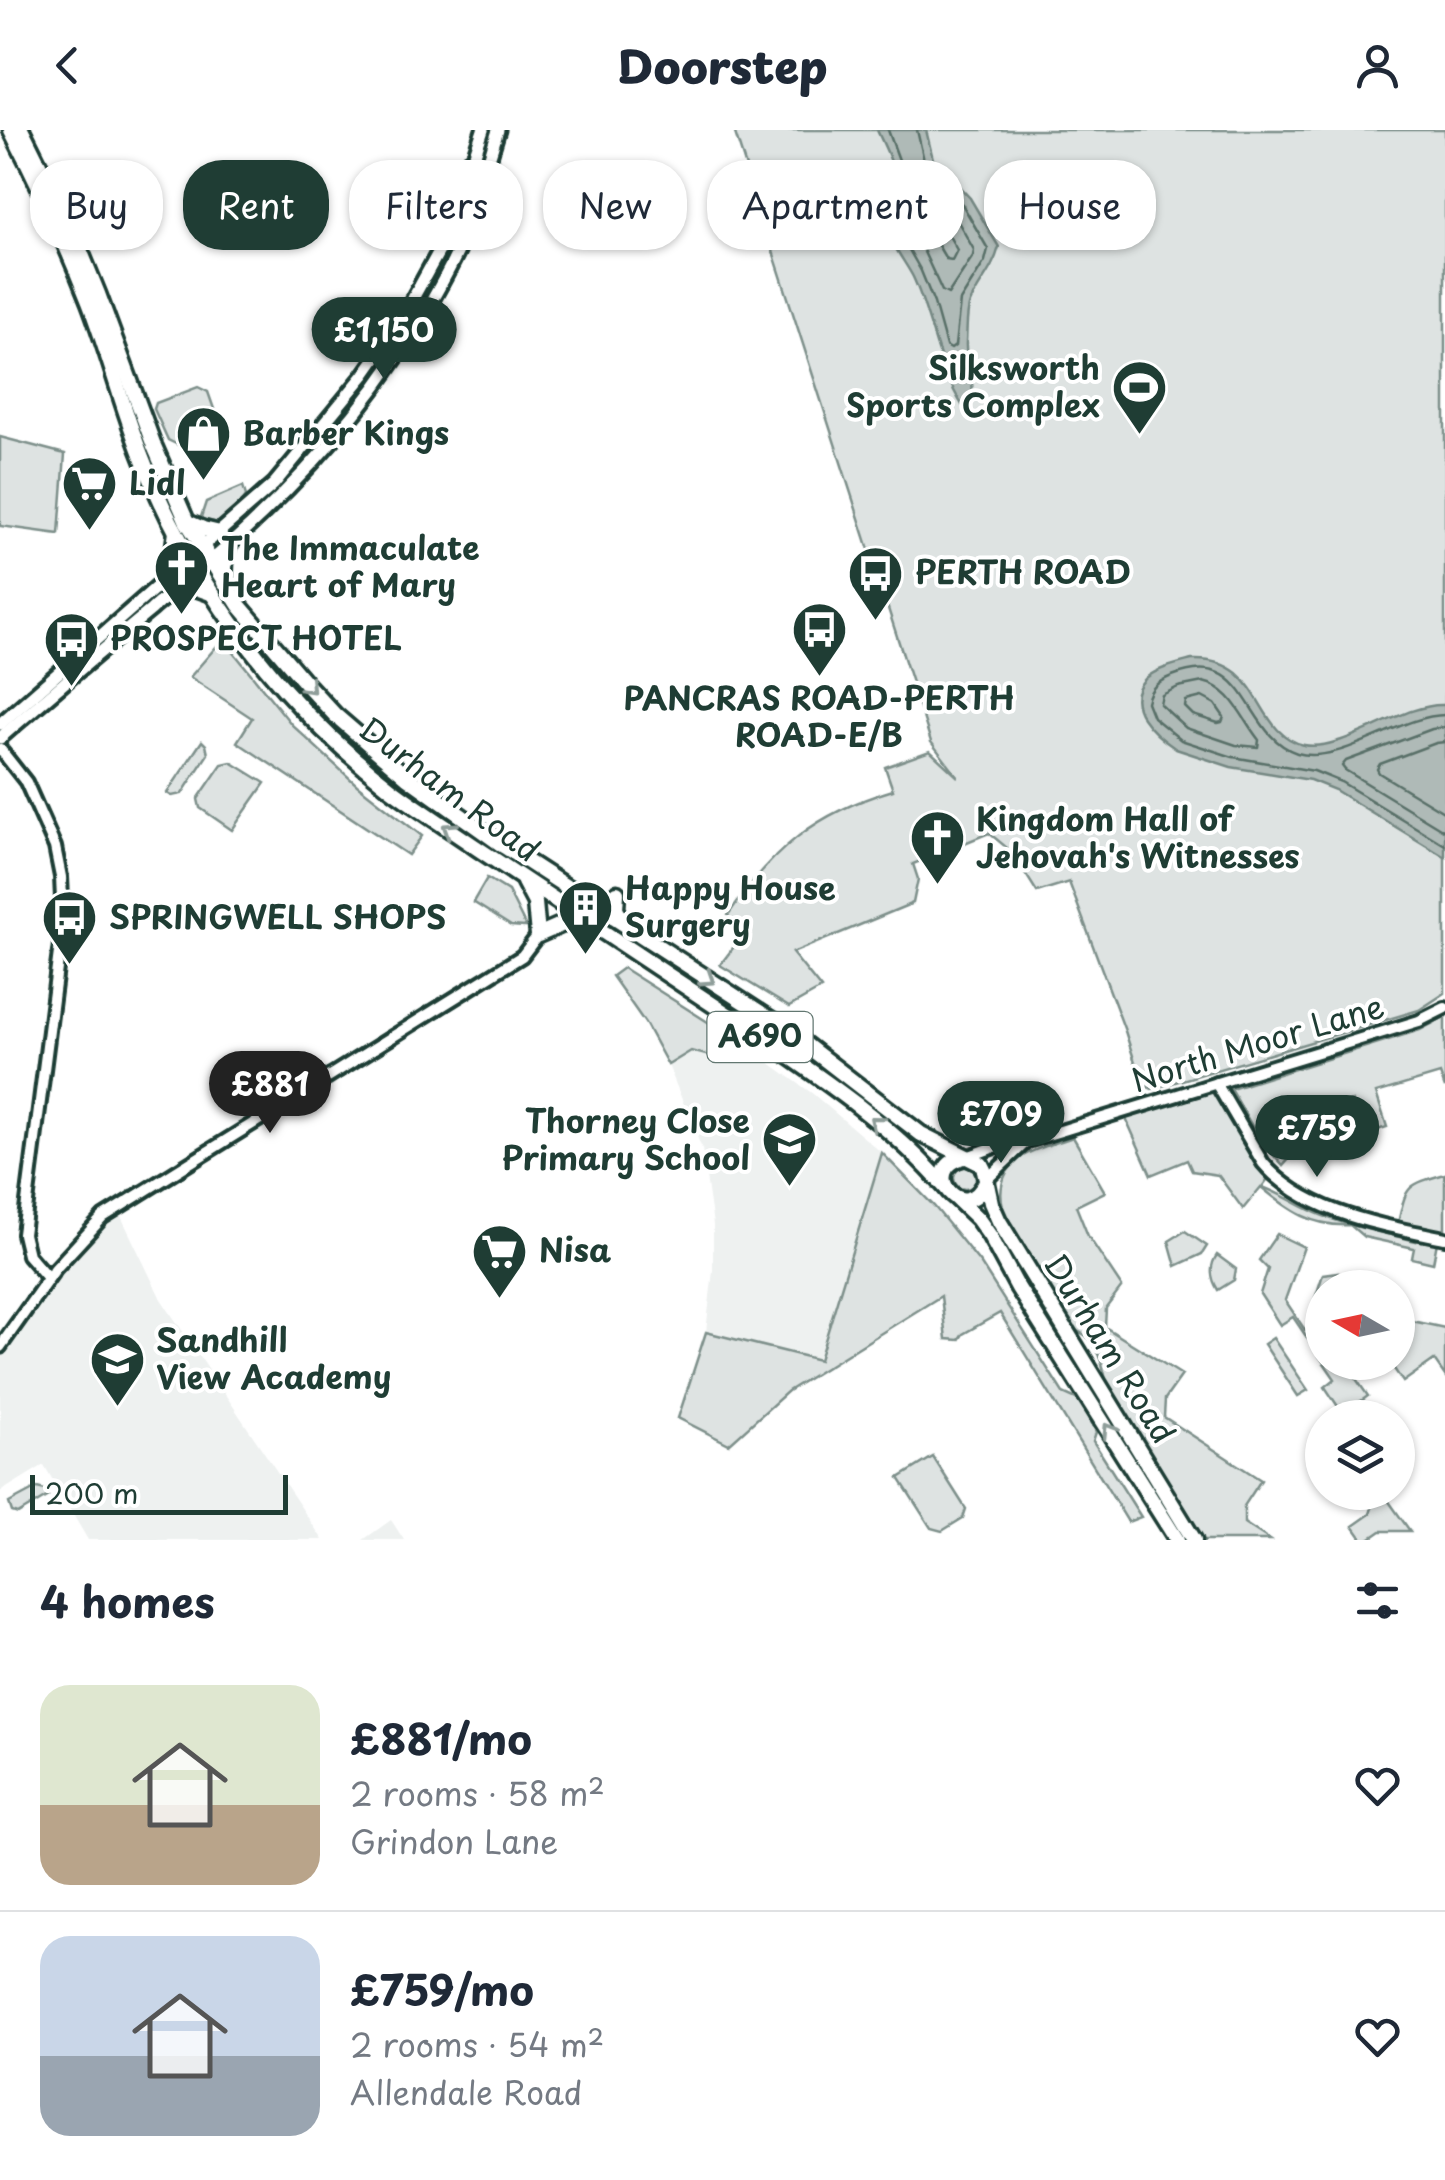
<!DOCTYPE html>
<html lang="en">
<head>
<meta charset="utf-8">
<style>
	body { margin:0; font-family:"Playpen Sans",sans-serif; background:#f2f2f3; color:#1f2937; height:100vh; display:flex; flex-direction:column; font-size:38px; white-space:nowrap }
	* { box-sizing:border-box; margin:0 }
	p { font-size:32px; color:#747a83 }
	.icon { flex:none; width:55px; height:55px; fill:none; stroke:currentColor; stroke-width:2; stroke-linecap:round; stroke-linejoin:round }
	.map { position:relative; height:1410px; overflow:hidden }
	.details { display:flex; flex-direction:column; background:#fff; flex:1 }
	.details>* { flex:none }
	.hud { position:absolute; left:30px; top:30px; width:1385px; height:90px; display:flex; gap:20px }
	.needle { width:65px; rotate:279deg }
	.fabs { position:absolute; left:1305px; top:1140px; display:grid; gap:20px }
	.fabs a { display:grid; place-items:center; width:110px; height:110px; border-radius:50%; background:#fff; box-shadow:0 2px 8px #0004; font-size:50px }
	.scale { position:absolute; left:30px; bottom:25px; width:258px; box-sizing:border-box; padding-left:10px; border:5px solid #1f3d34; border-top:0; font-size:28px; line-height:35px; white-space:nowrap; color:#1f3d34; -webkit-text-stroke:8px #fff; paint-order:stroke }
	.price { position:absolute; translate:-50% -85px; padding:0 22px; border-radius:35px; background:#1f3d34; color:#fff; font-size:32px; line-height:65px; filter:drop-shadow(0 2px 5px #0008) }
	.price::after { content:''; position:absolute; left:50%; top:60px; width:30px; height:22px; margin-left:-15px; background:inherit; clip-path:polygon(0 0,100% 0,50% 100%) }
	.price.selected { background:#222; color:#fff }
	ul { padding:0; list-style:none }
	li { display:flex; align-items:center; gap:30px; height:250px; padding:0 40px }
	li+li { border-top:2px solid #e0e1e3 }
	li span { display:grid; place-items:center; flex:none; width:280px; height:200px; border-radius:30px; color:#555 }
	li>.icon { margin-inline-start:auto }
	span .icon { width:120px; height:120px; fill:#fffc; stroke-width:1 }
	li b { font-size:42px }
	h2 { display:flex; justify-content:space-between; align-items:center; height:120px; padding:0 40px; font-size:42px }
	.tag { padding:0 35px; border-radius:40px; background:#fff; box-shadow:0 2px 8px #0004; font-size:35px; line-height:90px }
	.tag.selected { background:#1f3d34; color:#fff }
	header { display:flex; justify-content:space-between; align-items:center; height:130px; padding:0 40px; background:#fff; font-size:45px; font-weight:800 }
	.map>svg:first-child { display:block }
	.built { fill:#eef1f0 }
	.green { fill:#dee3e2; stroke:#7e908b; stroke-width:2.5 }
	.water { fill:#afbab7; stroke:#758883; stroke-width:2.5 }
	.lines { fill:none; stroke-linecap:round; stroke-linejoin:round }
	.shore { stroke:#596f68; stroke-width:2.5 }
	.tertiary-casing { stroke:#1f3d34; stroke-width:18 }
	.secondary-casing { stroke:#1f3d34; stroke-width:19 }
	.trunk-casing { stroke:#1f3d34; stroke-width:21 }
	.tertiary { stroke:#fff; stroke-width:10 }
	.secondary { stroke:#fff; stroke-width:11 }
	.trunk { stroke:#fff; stroke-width:14 }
	.oneway { stroke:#8f9e9a }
	.labels { text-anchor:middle; stroke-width:8; stroke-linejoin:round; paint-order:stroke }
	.shield { fill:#fff; stroke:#627771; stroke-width:2.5 }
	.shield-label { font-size:30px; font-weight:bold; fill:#1f3d34 }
	.poi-label { font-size:32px; font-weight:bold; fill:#1f3d34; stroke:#fff; text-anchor:start }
	.street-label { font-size:32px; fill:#1f3d34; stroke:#fff }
</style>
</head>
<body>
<header><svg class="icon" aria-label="back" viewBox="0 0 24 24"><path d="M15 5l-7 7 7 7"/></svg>Doorstep<svg class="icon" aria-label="person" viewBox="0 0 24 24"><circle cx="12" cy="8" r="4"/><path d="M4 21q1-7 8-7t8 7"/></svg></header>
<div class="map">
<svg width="1445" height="1410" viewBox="0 0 1445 1410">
	<rect width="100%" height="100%" fill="#fff"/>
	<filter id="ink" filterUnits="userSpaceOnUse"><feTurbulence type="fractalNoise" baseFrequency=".01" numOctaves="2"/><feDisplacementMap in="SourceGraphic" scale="20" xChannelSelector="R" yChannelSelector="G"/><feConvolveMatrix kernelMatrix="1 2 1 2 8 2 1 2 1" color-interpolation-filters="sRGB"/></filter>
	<g filter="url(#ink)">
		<!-- built -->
		<g class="built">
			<path d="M 691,921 L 732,932 L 755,922 L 813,964 L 882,1023 L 819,1230 L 706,1202 L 713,1140 L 713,1095 L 702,1019 L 668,935 Z"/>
			<path d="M 117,1078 L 161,1169 L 323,1410 L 88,1410 L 44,1335 L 0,1362 L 0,1221 Z"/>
			<path d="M 391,1390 L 404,1410 L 363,1410 Z"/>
		</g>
		<!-- green -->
		<g class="green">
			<path d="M 734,0 L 1445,0 L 1445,863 L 1419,880 L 1152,959 L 1142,954 L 1125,901 L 1069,752 L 1037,762 L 1012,722 L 989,703 L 913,734 L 918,749 L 913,773 L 792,823 L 821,859 L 789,877 L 720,835 L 739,810 L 728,785 C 773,719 815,683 893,660 L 885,637 L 930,621 L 958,647 L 931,612 Z"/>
			<path d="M 198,257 L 208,262 L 221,299 L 180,316 L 168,310 L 154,279 L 156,273 Z"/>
			<path d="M 0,307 L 65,324 L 59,404 L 0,396 Z"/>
			<path d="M 243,356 L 246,366 L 241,373 L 218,393 L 202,389 L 201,387 L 206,372 Z"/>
			<path d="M 223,509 L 292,595 L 357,655 L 422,706 L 408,725 L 237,612 L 252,588 L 190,547 Z"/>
			<path d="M 202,611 L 206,615 L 208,624 L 182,664 L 172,666 L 167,663 Z"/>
			<path d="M 231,632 L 265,653 L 232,700 L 200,678 L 198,669 L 222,634 Z"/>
			<path d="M 487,748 L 508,761 L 526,797 L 511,796 L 473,772 Z"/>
			<path d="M 623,838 L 755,922 L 732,932 L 691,921 L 668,935 L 645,893 L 612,846 Z"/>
			<path d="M 1445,887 L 1445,958 L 1440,944 L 1376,963 L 1387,997 L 1362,1005 L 1352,971 L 1335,976 L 1283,1036 L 1260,1010 L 1231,959 L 1420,900 Z"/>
			<path d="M 1216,953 L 1272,1043 L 1262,1057 C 1283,1064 1300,1077 1321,1085 C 1351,1097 1384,1103 1416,1111 L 1418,1102 L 1397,1097 C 1407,1056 1403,1056 1445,1044 L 1445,1108 L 1438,1107 L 1433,1133 L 1412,1128 L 1414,1118 L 1364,1107 L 1350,1095 C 1313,1097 1290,1081 1261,1057 L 1243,1079 L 1218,1045 L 1192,1041 L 1187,1030 L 1151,1045 L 1123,982 Z"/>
			<path d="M 1073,1007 L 1105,1062 L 1076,1076 L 1088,1106 L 1122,1157 L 1106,1178 L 1105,1197 L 1182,1245 L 1165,1269 L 1164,1287 L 1261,1350 L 1244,1376 L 1244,1393 L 1270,1410 L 1199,1410 L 1107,1258 C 1105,1239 1100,1223 1088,1208 C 1083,1202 1074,1201 1069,1195 C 1058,1184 1041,1151 1032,1136 C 1012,1105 979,1055 1023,1026 C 1038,1017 1057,1013 1073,1007 Z"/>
			<path d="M 882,1023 L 934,1076 L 981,1134 L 1063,1263 L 1081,1271 L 1096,1302 L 1093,1311 L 1141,1387 L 1128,1392 L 1000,1183 L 963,1204 L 959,1210 L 946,1209 L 941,1166 L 788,1261 L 729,1314 L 678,1288 L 706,1202 L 819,1230 Z"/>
			<circle cx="965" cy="1048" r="11"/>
			<path d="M 1185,1101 L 1207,1116 L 1202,1124 L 1176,1136 L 1169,1111 Z"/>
			<path d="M 1277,1104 L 1304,1117 L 1285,1170 L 1305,1200 L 1322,1209 L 1322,1230 L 1293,1187 L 1280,1195 L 1260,1164 L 1268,1139 L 1259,1130 Z"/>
			<path d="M 1217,1125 L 1236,1139 L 1234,1150 L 1218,1160 C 1211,1149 1209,1136 1217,1125 Z"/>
			<path d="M 1338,1142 L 1342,1157 L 1322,1158 L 1322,1179 L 1315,1176 L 1314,1172 L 1323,1144 Z"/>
			<path d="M 1398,1188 L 1445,1198 L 1445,1246 L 1434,1230 L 1403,1252 L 1390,1233 L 1398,1232 Z"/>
			<path d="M 1273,1208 L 1308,1260 L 1298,1266 L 1264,1214 Z"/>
			<path d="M 1324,1233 L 1345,1233 L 1368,1266 L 1343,1284 L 1325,1257 L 1335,1249 Z"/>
			<path d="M 933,1327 L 966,1379 L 963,1388 L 942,1401 L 931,1398 L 899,1348 Z"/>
			<path d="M 37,1358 L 45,1360 L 48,1366 L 18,1384 L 12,1382 L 9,1373 Z"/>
			<path d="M 1377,1363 L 1383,1363 L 1410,1401 L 1381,1401 L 1368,1410 L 1363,1410 L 1353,1396 L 1370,1384 Z"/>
		</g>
		<!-- water -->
		<g class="water">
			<path d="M 877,0 L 926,0 L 933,29 L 970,68 L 999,117 C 993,140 979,153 970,173 C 966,184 967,200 966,212 C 964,234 983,265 964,278 C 937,237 933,190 913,147 C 905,131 890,115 889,97 C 888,85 895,71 896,59 C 898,41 884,16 877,0 Z"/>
			<path d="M 1192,530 C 1265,527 1252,603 1304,615 C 1342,623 1404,572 1445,575 L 1445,727 L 1335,660 L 1310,650 L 1231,637 L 1176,619 C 1155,605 1119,574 1146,548 C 1158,538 1177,534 1192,530 Z"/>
		</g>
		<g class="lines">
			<!-- shore -->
			<g class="shore">
				<path d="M 888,0 L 907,52 L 899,97 L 904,111 L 921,141 L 934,173 L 946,216 L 951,219 L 955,216 L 960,171 L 985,131 L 988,119 L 962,74 L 925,35 L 917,0"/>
				<path d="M 923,55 L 927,56 L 952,81 L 974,120 L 973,126 L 948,164 L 942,161 L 912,96 L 919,58 Z"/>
				<path d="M 932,86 L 940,90 L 957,120 L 952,130 L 946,129 L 929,100 L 928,90 Z"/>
				<path d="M 1203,552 C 1232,558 1242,589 1259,610 L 1258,617 L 1236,615 L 1186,598 L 1160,574 L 1162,565 L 1178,557 Z"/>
				<path d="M 1202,567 L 1215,574 L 1224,587 L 1222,592 L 1218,593 L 1193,585 L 1185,577 L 1186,571 Z"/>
				<path d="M 1445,585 C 1400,585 1340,636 1297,623 C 1243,606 1250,514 1172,546 C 1159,551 1150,557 1147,572 L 1153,587 L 1181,610 L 1233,627 L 1314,641 L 1341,652 L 1445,715"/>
				<path d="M 1445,597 L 1432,599 L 1346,631 L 1342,636 L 1345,640 L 1445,701"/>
				<path d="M 1445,612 L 1436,613 L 1380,634 L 1377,639 L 1379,643 L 1445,683"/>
			</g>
			<defs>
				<g id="tertiary">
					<path d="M 0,619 L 26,652 L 55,717 L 61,747 L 63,791 L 23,1104 L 28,1125 L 48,1148"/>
					<path d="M 1216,953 L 1263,1033 C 1306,1084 1383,1095 1445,1108"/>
					<path d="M 967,1027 L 1008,1012 L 1031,1010 L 1419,891 L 1445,878"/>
					<path d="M 986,1050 L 1026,1012"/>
					<path d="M 0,1217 L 55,1139 L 103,1087 L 522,826 L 538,805"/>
				</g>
				<g id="secondary">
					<circle cx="475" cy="42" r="13"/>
					<path d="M 473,30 L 483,0"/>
					<path d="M 487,36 L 498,0"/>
					<path d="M 0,594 L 274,354 L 364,245 L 395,201 L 449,103 L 461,74 L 466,51"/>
					<path d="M 0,608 C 50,565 100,522 151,480 C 160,471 171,464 181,456 C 279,376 368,283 431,172 C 453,133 473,97 481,53"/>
				</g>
				<g id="trunk">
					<path d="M 11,0 C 40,56 66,113 89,172 C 108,221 121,273 140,322 C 173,409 224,490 285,560 C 316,595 353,629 390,658 C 418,679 448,698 477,718 C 571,781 666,843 760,906 C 826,951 895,998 947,1059"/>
					<path d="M 22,0 L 74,105 L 98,164 L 154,316 L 187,392 L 239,475 L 309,557 L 335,585 L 407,647 L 505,717 L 784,898 L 921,1004 L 981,1034 L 984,1040 L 991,1073 L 999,1091 L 1194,1410"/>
					<path d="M 187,392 L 203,399 L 220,403"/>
					<path d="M 166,449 L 173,424 L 176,402"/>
					<path d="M 224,453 L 225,431 L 228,414"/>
					<path d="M 180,457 L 196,458 L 213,464"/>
					<path d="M 524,752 L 535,773 L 538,805 L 563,794 L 587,794"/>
					<path d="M 617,763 L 616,779 L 622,790"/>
					<path d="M 964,1027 C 916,1040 965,1097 985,1053"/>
					<path d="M 955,1067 L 978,1089 L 990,1106 L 1018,1158 L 1177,1410"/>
				</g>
			</defs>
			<!-- tertiary casing -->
			<use href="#tertiary" class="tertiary-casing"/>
			<!-- secondary casing -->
			<use href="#secondary" class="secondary-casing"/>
			<!-- trunk casing -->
			<use href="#trunk" class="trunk-casing"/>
			<!-- tertiary -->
			<use href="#tertiary" class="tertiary"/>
			<!-- secondary -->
			<use href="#secondary" class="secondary"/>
			<!-- trunk -->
			<use href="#trunk" class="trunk"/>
		</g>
		<!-- one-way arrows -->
		<defs><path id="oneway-chevron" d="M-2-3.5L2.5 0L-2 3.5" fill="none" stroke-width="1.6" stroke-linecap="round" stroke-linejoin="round" transform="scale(2.5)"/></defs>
		<g class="oneway">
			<use href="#oneway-chevron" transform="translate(309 557) rotate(47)"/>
			<use href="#oneway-chevron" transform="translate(449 699) rotate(-147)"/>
			<use href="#oneway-chevron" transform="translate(708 849) rotate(33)"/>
			<use href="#oneway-chevron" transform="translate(876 992) rotate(-141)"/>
			<use href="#oneway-chevron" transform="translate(1109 1300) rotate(-122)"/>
		</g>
	</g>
	<!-- icons -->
	<defs>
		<symbol id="stadium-pin" viewBox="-11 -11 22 30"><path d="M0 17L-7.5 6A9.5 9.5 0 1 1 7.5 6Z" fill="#1f3d34" stroke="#fff"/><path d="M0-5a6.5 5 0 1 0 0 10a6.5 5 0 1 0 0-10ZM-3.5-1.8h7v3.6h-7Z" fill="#fff"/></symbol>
		<symbol id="shop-pin" viewBox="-11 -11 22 30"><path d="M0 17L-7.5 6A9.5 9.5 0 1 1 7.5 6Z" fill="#1f3d34" stroke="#fff"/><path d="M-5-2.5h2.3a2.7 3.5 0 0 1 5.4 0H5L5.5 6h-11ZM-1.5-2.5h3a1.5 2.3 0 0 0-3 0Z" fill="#fff"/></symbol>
		<symbol id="supermarket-pin" viewBox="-11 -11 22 30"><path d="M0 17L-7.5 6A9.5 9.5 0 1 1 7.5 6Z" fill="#1f3d34" stroke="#fff"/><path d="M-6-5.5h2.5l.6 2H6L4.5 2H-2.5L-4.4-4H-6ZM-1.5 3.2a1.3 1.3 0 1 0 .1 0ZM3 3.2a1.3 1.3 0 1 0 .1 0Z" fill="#fff"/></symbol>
		<symbol id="church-pin" viewBox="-11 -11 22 30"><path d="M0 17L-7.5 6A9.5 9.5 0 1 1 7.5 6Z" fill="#1f3d34" stroke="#fff"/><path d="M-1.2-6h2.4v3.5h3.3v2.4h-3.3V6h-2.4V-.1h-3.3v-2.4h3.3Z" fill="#fff"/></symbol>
		<symbol id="bus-pin" viewBox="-11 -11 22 30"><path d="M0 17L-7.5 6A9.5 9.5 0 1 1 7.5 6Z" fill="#1f3d34" stroke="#fff"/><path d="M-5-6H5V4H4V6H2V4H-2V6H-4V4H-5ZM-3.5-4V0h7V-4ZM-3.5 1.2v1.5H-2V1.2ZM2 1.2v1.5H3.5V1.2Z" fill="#fff"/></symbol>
		<symbol id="building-pin" viewBox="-11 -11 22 30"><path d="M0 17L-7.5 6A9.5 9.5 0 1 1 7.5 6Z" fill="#1f3d34" stroke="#fff"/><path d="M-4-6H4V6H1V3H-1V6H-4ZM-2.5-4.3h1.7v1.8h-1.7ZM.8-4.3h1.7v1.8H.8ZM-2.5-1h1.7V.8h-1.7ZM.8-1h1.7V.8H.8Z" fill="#fff"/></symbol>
		<symbol id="school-pin" viewBox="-11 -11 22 30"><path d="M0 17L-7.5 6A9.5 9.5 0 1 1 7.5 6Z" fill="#1f3d34" stroke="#fff"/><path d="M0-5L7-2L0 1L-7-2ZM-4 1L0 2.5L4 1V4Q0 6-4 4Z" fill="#fff"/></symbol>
	</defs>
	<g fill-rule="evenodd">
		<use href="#stadium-pin" x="1108" y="226" width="63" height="86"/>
		<use href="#shop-pin" x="172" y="272" width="63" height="86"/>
		<use href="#supermarket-pin" x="58" y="322" width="63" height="86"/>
		<use href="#church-pin" x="150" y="406" width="63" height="86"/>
		<use href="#bus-pin" x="844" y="412" width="63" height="86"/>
		<use href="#bus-pin" x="788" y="468" width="63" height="86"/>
		<use href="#bus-pin" x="40" y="478" width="63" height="86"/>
		<use href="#church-pin" x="906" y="676" width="63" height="86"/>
		<use href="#building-pin" x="554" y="746" width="63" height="86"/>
		<use href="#bus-pin" x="38" y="756" width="63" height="86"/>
		<use href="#school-pin" x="758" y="978" width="63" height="86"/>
		<use href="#supermarket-pin" x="468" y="1090" width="63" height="86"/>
		<use href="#school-pin" x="86" y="1198" width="63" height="86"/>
	</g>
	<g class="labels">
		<!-- shield labels -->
		<rect class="shield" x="707.5" y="882" width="105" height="50" rx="8"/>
		<g class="shield-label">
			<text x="760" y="917">A690</text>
		</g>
		<!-- poi labels -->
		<g class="poi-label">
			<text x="1100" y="250" text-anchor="end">Silksworth<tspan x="1100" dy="37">Sports Complex</tspan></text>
			<text x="242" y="315">Barber Kings</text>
			<text x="129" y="365">Lidl</text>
			<text x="221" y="430">The Immaculate<tspan x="221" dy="37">Heart of Mary</tspan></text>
			<text x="915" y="454">PERTH ROAD</text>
			<text x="110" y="520">PROSPECT HOTEL</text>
			<text x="819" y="580" text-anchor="middle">PANCRAS ROAD-PERTH<tspan x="819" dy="37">ROAD-E/B</tspan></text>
			<text x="976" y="701">Kingdom Hall of<tspan x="976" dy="37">Jehovah's Witnesses</tspan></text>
			<text x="625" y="770">Happy House<tspan x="625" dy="37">Surgery</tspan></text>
			<text x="109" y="799">SPRINGWELL SHOPS</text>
			<text x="750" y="1003" text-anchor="end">Thorney Close<tspan x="750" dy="37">Primary School</tspan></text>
			<text x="539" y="1132">Nisa</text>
			<text x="156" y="1222">Sandhill<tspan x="156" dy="37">View Academy</tspan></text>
		</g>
		<!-- street labels -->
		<g class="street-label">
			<text transform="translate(449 660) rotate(37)" y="11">Durham Road</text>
			<text transform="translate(1258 914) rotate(-17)" y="11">North Moor Lane</text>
			<text transform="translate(1109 1219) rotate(58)" y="11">Durham Road</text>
		</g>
	</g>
</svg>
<div class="fabs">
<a><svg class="needle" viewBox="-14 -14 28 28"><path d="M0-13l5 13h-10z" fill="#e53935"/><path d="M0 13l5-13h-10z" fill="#747a83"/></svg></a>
<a><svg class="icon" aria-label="layers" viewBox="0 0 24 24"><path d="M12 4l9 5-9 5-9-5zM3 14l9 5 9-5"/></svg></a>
</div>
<div class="scale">200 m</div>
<b class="price" style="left:384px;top:252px">£1,150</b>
<b class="price selected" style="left:270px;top:1006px">£881</b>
<b class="price" style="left:1001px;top:1036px">£709</b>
<b class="price" style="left:1317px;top:1050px">£759</b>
<div class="hud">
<a class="tag">Buy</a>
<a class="tag selected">Rent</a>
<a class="tag">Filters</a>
<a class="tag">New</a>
<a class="tag">Apartment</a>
<a class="tag">House</a>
</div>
</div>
<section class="details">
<h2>4 homes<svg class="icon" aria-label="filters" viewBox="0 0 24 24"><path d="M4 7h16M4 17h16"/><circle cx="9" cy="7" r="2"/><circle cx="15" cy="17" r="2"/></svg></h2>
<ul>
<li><span style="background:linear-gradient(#dfe7d0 60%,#b9a48a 0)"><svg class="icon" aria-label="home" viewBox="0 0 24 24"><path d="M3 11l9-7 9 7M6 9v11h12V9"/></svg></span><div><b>£881/mo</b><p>2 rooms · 58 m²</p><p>Grindon Lane</p></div><svg class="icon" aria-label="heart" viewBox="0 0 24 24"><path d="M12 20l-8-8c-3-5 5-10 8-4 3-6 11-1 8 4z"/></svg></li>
<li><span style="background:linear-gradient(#c9d6e8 60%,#9aa5b1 0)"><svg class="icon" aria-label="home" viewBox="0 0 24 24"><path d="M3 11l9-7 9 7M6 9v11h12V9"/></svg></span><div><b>£759/mo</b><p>2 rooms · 54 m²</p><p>Allendale Road</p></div><svg class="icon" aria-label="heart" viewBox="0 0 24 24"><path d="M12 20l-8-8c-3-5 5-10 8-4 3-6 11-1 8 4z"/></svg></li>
</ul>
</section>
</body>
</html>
